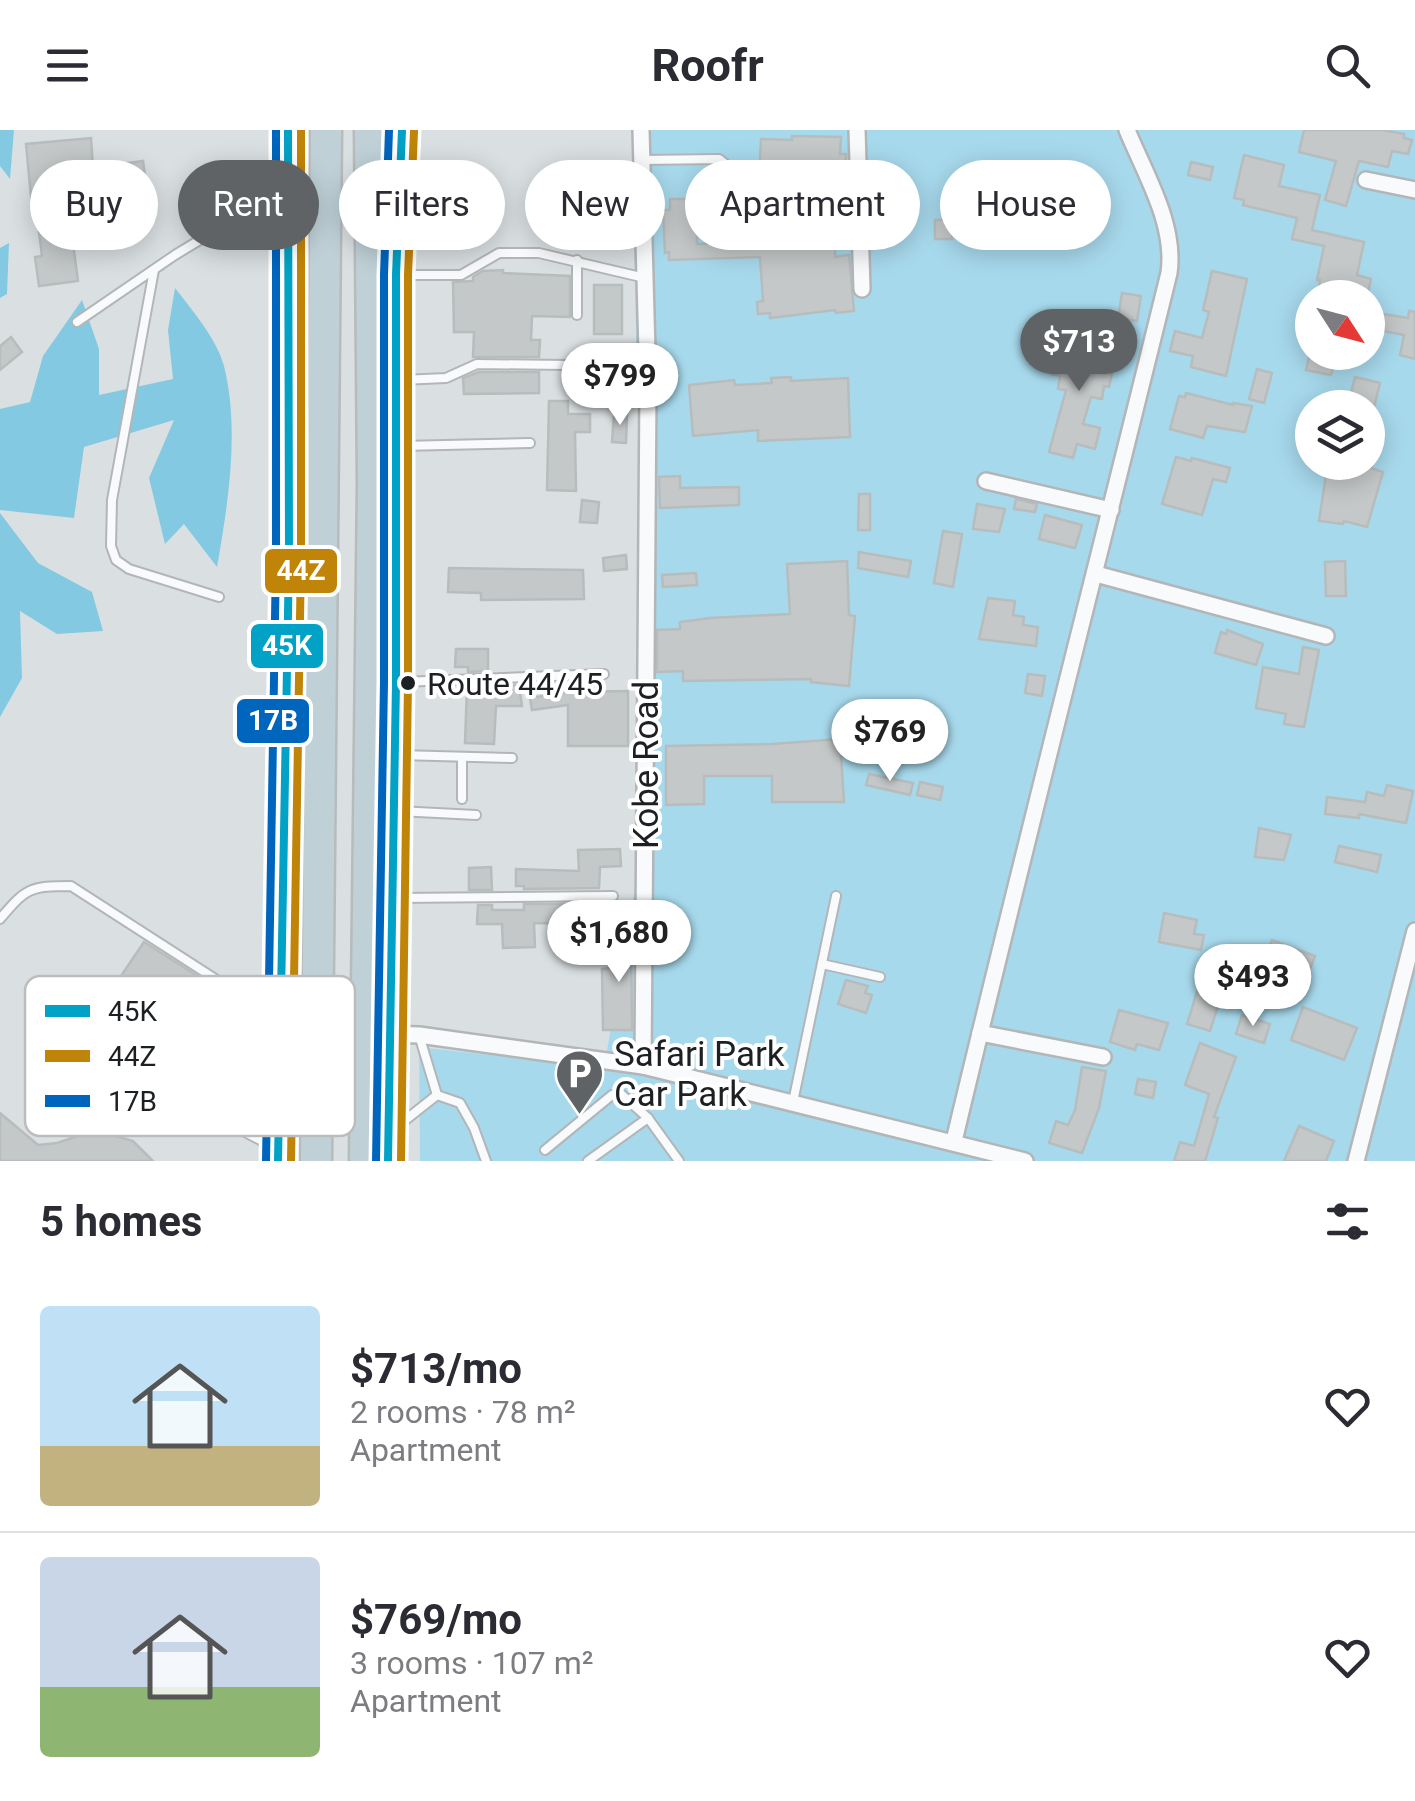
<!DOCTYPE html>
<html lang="en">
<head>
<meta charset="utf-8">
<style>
	body { margin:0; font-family:Roboto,sans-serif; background:#f7f7f7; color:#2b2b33; height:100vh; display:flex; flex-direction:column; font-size:38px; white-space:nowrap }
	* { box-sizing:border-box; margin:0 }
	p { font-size:32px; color:#7c7c81 }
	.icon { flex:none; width:55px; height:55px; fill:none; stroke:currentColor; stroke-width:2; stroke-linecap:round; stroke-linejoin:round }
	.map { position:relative; height:1031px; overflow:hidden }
	.side { display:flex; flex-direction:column; background:#fff; flex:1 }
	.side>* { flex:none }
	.top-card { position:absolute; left:30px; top:30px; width:1355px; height:90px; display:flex; gap:20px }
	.needle { width:65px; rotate:126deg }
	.tools { position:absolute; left:1295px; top:150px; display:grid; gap:20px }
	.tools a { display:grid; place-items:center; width:90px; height:90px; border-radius:50%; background:#fff; box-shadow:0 5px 25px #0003; font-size:50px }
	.price { position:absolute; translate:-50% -85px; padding:0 22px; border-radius:35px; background:#fff; color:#222; font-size:32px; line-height:65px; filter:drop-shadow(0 2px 5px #0008) }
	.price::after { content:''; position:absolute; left:50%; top:60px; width:30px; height:22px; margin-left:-15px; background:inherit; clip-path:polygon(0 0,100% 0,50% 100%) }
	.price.on { background:#5f6365; color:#fff }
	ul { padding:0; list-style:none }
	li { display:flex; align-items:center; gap:30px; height:250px; padding:0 40px }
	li+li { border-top:2px solid #e1e1e2 }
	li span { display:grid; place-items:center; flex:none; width:280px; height:200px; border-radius:10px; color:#555 }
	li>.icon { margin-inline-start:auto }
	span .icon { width:120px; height:120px; fill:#fffc; stroke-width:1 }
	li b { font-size:42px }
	h2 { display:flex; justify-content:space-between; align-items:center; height:120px; padding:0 40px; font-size:42px }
	.tag { padding:0 35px; border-radius:45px; background:#fff; box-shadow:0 5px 25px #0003; font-size:35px; line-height:90px }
	.tag.on { background:#5f6365; color:#fff }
	header { display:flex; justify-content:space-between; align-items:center; height:130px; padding:0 40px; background:#fff; font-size:45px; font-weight:700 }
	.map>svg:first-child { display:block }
	.green { fill:#a7d9ec; fill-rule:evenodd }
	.forest { fill:#83c9e2 }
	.building { fill:#c4c8c9; stroke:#b7bcbd; stroke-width:2.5 }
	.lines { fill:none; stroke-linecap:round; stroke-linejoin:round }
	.lane-casing { stroke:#b2b6b8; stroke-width:12 }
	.street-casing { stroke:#b2b6b8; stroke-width:20 }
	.secondary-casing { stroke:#b2b6b8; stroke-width:28 }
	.highway-casing { stroke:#b8bbbc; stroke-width:35 }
	.lane { stroke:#f9fafb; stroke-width:8 }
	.street { stroke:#f9fafb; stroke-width:15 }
	.secondary { stroke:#e8eef0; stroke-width:22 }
	.highway { stroke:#bfd1d7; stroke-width:30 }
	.bus-1-casing { stroke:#fff; stroke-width:15 }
	.bus-2-casing { stroke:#fff; stroke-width:15 }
	.bus-3-casing { stroke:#fff; stroke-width:15 }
	.bus-1 { stroke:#01a2c5; stroke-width:8 }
	.bus-2 { stroke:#c08408; stroke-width:8 }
	.bus-3 { stroke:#0065bd; stroke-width:8 }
	.bus-dot { fill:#1d2022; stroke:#fff; stroke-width:4 }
	.labels { text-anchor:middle; stroke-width:8; stroke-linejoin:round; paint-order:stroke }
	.bus-label { font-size:32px; fill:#1d2022; stroke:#fff; text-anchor:start }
	.street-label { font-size:35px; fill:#1d2022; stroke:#fff }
	.poi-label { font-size:35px; fill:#1d2022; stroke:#fff; text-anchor:start }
	.key { fill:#fff; stroke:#bbbcbd; stroke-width:2.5 }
	.key-label { font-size:28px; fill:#1d2022 }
	.line-badge { stroke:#fff; stroke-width:4 }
	.badge-label { font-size:28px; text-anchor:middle; font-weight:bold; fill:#fff }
</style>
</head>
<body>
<header><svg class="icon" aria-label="menu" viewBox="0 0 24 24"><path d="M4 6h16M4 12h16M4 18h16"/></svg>Roofr<svg class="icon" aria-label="search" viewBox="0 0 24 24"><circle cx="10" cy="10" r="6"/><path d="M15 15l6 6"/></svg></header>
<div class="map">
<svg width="1415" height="1031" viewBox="0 0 1415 1031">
	<rect width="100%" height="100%" fill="#dae0e2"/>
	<!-- green -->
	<path class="green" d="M 632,0 L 1415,0 L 1415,1031 L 420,1031 L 419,917 L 604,938 L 646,695 ZM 1312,168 L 1368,168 L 1368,222 L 1312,222 ZM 1312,278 L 1368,278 L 1368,332 L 1312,332 Z"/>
	<!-- forest -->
	<g class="forest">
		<path d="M 0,0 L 14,0 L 10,49 L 0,36 Z"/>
		<path d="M 9,113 L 7,164 L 0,168 L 0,118 Z"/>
		<path d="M 175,158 C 192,180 217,209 224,236 C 240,300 228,374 217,437 L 184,394 L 165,414 L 149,348 L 174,290 L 84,317 L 74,388 L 0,380 L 0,279 L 30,272 L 43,226 L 82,170 L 99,219 L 99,265 L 173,249 L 168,200 Z"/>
		<path d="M 0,383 L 38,433 L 92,462 L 103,501 L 57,504 L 20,481 L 22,548 L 0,587 Z"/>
	</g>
	<!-- building -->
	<g class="building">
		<path d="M 1304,0 L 1383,0 L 1404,4 L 1404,8 L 1412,10 L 1408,24 L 1392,21 L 1388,37 L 1359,31 L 1346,76 L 1325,70 L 1336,31 L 1299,22 Z"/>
		<path d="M 792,6 L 841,7 L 840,24 L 846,24 L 844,68 L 807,68 L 807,93 L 836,94 L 835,127 L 849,125 L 854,181 L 836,183 L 835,180 L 770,188 L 770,183 L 758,184 L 757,172 L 763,171 L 760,127 L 669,130 L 669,122 L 665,123 L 663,80 L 670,80 L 670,69 L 712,69 L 712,85 L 697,86 L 697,114 L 726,113 L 726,97 L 776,96 L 776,67 L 758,66 L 761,9 L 792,10 Z"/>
		<path d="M 91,8 L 93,38 L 143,31 L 149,75 L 94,85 L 91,68 L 32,77 L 26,14 Z"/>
		<path d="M 1244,25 L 1284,35 L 1279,56 L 1320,65 L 1312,100 L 1364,112 L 1357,145 L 1371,149 L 1367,168 L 1354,168 L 1354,164 L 1319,157 L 1320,150 L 1317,150 L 1324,116 L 1292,109 L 1297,88 L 1243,75 L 1244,70 L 1234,68 Z"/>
		<path d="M 1191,32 L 1213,37 L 1210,50 L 1188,45 Z"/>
		<rect x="935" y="90" width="17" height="19"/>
		<path d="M 71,98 L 78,151 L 39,156 L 35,127 L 42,126 L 39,102 Z"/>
		<path d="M 503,140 L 503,143 L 570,146 L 570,187 L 532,186 L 531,210 L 540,210 L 539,227 L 473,227 L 474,202 L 454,202 L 453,152 L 473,151 L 473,147 L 483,141 Z"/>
		<path d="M 1212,141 L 1247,149 L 1226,246 L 1191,237 L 1193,226 L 1170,221 L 1175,201 L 1202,208 L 1209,182 L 1203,180 Z"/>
		<rect x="594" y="155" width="28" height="49"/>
		<path d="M 1122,163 L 1141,166 L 1137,191 L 1118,188 Z"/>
		<path d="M 1409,181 L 1415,182 L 1415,229 L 1400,225 L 1404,205 L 1378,200 L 1383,184 L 1408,188 Z"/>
		<path d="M 11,207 L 22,222 L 0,240 L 0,216 Z"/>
		<path d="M 1067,211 L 1116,225 L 1109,257 L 1104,256 L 1102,269 L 1091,267 L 1083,294 L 1100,298 L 1095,319 L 1077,314 L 1073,328 L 1049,322 L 1066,260 L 1058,259 L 1060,246 L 1051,244 L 1057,216 L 1065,218 Z"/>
		<path d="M 1309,227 L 1334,233 L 1331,245 L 1306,240 Z"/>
		<path d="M 1257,239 L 1272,243 L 1264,273 L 1249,269 Z"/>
		<path d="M 479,242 L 539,242 L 539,263 L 464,264 L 463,248 Z"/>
		<path d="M 791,247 L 791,251 L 848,248 L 850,307 L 758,311 L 758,300 L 693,306 L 689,255 L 734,250 L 735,255 L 772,253 L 771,248 Z"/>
		<path d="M 1355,247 L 1380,253 L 1373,281 L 1368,278 L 1348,275 Z"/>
		<path d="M 1186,263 L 1233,275 L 1233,273 L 1252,276 L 1245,302 L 1207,296 L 1203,308 L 1170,299 L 1179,266 L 1185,267 Z"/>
		<path d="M 549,271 L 568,271 L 568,284 L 590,284 L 590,302 L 575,302 L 576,361 L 547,360 Z"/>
		<path d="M 614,284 L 627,284 L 626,313 L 612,312 Z"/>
		<path d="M 1176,327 L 1191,331 L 1192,328 L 1230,338 L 1226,352 L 1213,349 L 1202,385 L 1162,374 Z"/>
		<path d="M 1328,332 L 1373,332 L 1371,338 L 1383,342 L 1367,397 L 1344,391 L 1343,394 L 1319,391 Z"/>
		<path d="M 680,346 L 680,358 L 739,357 L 739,375 L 660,378 L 659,347 Z"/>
		<path d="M 859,364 L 870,364 L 870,400 L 858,400 Z"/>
		<path d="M 1016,369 L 1037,374 L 1035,382 L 1014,379 Z"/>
		<path d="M 582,370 L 599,372 L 597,393 L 580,392 Z"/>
		<path d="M 977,374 L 1005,379 L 999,402 L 973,399 Z"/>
		<path d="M 1045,385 L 1082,395 L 1075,418 L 1039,409 Z"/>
		<path d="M 943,401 L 962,404 L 953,457 L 934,453 Z"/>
		<path d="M 859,422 L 911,431 L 908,447 L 858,438 Z"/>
		<path d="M 626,425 L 627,439 L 604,441 L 603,428 Z"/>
		<path d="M 847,431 L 849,485 L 855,486 L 849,556 L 811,552 L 811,549 L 683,551 L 683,541 L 657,542 L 657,500 L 680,499 L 680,492 L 710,488 L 790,484 L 787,434 Z"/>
		<path d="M 1345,431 L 1346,466 L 1326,466 L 1325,432 Z"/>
		<path d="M 449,438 L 583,440 L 584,469 L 481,470 L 481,463 L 448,462 Z"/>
		<path d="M 696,443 L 697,455 L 663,457 L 662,445 Z"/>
		<path d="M 988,468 L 1015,471 L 1013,485 L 1024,487 L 1023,495 L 1038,497 L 1036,516 L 979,509 Z"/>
		<path d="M 1227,500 L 1263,514 L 1256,535 L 1215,523 L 1221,502 L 1226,504 Z"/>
		<path d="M 1303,517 L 1319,520 L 1304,597 L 1284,594 L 1286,584 L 1256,578 L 1263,537 L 1299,544 Z"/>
		<path d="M 456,519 L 488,519 L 488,541 L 468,542 L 468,537 L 455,537 Z"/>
		<path d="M 1028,544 L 1045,546 L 1042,566 L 1025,563 Z"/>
		<path d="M 519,555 L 522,576 L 496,576 L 494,614 L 465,613 L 467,557 Z"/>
		<path d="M 628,561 L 628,616 L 568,616 L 568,575 L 532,580 L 530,568 L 568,562 Z"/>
		<path d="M 840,609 L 844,672 L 772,672 L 772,646 L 704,646 L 704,674 L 666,675 L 666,616 L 772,614 Z"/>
		<path d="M 869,644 L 913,653 L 910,665 L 866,655 Z"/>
		<path d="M 920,652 L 943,657 L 940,670 L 917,665 Z"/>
		<path d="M 1387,655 L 1413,661 L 1406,693 L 1359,684 L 1359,688 L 1325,684 L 1327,667 L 1365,672 L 1367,662 L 1384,666 Z"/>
		<path d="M 1259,698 L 1291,705 L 1284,730 L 1255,727 Z"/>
		<path d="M 1339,716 L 1381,725 L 1377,742 L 1335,732 Z"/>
		<path d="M 620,719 L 621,736 L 600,737 L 599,758 L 524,759 L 524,756 L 516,756 L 516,739 L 579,741 L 578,720 Z"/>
		<path d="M 491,737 L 492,760 L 469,760 L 469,738 Z"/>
		<path d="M 524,774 L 573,774 L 573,794 L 534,793 L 535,817 L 503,818 L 502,794 L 477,794 L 478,775 L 492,775 L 492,780 L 524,780 Z"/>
		<path d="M 1164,783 L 1197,790 L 1194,804 L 1204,805 L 1201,820 L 1159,812 Z"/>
		<path d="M 614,799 L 631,799 L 632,900 L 603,900 L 602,839 L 614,838 Z"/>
		<path d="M 1272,810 L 1315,826 L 1303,857 L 1260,842 Z"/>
		<path d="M 144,812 L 218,859 L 197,888 L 161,863 L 112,933 L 96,922 L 74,953 L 52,948 Z"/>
		<path d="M 1205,836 L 1228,844 L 1210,901 L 1187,894 Z"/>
		<path d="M 846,850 L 868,856 L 865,863 L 872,865 L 866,883 L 838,874 Z"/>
		<path d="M 1303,877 L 1357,898 L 1344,930 L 1291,910 Z"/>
		<path d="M 1119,880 L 1168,893 L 1159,920 L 1137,914 L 1135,920 L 1110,912 Z"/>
		<path d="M 1242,885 L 1270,894 L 1264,913 L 1236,904 Z"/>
		<path d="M 1200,913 L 1236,927 L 1214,987 L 1218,988 L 1205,1031 L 1174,1031 L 1180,1012 L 1194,1016 L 1209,964 L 1185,955 Z"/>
		<path d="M 1082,937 L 1106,941 L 1099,978 L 1082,1023 L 1049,1013 L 1056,991 L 1068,995 L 1075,980 Z"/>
		<path d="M 1138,949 L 1156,952 L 1153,968 L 1135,964 Z"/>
		<path d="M 0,983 L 38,1015 L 57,1013 L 96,1000 L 133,1011 L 153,1031 L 0,1031 Z"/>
		<path d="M 1299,996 L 1334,1011 L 1326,1031 L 1284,1031 Z"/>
	</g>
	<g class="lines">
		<defs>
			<g id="lane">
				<path d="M 642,30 L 719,29 L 728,36 L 731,52"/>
				<path d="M 154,140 L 112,370 L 111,416 L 116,430 L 129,439 L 219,467"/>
				<path d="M 401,145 L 461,145 L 499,123 L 539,123 L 645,148"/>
				<path d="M 577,185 L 577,130"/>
				<path d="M 77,192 L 175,125 L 284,59"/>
				<path d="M 401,250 L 446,248 L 477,234 L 647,236"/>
				<path d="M 401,316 L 530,313"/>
				<path d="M 401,552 L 604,544"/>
				<path d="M 399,625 L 512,628"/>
				<path d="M 462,669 L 462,627"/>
				<path d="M 398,681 L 476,685"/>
				<path d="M 397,768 L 613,766"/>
				<path d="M 0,789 C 26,758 30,756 71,756 L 248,870 L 279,875"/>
				<path d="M 822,834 L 880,847"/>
				<path d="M 419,905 L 437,965 L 460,973 L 474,998 L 486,1031"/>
				<path d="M 192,913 C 217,892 247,895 277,899"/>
				<path d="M 182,950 C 197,983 243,1000 274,1017"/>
				<path d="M 188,965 L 153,963 L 143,952 L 146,914 L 163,898 L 212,900"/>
				<path d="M 793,972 L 836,766"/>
				<path d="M 218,986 L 235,897"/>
				<path d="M 394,999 L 437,965"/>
				<path d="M 545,1020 L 612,965 L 621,964 L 648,988 L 679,1031"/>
				<path d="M 588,1031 L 648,988"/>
			</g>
			<g id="street">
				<path d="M 641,0 L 648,259 L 643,936"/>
				<path d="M 857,0 L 862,159"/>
				<path d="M 1366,50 L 1415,60"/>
				<path d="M 986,351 L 1111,380"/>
				<path d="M 1096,444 L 1326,506"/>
				<path d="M 980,903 L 1103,927"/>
				<path d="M 390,904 L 419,905 L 643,936 L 1025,1031"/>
				<path d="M 954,1011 C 1023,721 1098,432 1169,143 C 1176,94 1145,44 1127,0"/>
				<path d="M 1356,1031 L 1415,801"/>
			</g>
			<g id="secondary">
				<path d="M 278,1031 L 289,428 L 288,0"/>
				<path d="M 388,1031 L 396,552 L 396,145 L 402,0"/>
			</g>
			<g id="highway">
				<path d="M 379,323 L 397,367"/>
				<path d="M 316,1031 L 326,0"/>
				<path d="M 365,1031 L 373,355 L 370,0"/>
			</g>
		</defs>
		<!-- lane casing -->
		<use href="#lane" class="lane-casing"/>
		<!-- street casing -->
		<use href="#street" class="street-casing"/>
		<!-- secondary casing -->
		<use href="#secondary" class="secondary-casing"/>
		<!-- highway casing -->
		<use href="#highway" class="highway-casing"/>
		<!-- lane -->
		<use href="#lane" class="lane"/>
		<!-- street -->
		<use href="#street" class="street"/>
		<!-- secondary -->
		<use href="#secondary" class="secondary"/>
		<!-- highway -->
		<use href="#highway" class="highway"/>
		<defs>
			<g id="bus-1">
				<path d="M 278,1031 L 289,428 L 288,0"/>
				<path d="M 388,1031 L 396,552 L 396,145 L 402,0"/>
			</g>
			<g id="bus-2">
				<path d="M 291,1031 L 301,428 L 301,0"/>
				<path d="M 401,1031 L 408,552 L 408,145 L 414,1"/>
			</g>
			<g id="bus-3">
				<path d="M 266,1031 L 276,428 L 276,0"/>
				<path d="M 376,1031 L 384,552 L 384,145 L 389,0"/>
			</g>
		</defs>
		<!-- bus-1 casing -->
		<use href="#bus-1" class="bus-1-casing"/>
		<!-- bus-2 casing -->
		<use href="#bus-2" class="bus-2-casing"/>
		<!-- bus-3 casing -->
		<use href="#bus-3" class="bus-3-casing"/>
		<!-- bus-1 -->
		<use href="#bus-1" class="bus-1"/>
		<!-- bus-2 -->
		<use href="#bus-2" class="bus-2"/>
		<!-- bus-3 -->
		<use href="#bus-3" class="bus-3"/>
	</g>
	<!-- icons -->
	<defs>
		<symbol id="parking-pin" viewBox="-11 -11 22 30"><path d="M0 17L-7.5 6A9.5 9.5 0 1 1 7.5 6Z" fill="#5f6365" stroke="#fff"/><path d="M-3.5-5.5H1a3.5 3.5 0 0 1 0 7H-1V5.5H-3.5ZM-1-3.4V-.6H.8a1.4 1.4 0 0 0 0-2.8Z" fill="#fff"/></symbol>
	</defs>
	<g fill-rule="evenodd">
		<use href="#parking-pin" x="552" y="916" width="55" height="75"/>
	</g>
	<!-- markers -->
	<circle class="bus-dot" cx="408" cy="553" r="9"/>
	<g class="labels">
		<!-- bus labels -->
		<g class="bus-label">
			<text x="427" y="565">Route 44/45</text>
		</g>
		<!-- street labels -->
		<g class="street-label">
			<text transform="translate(646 635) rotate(-90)" y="12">Kobe Road</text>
		</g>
		<!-- poi labels -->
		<g class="poi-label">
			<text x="614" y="936">Safari Park<tspan x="614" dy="40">Car Park</tspan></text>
		</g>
	</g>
	<!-- legend -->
	<rect x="25" y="846" width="330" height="160" rx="15" class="key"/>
	<rect x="45" y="875" width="45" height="12" fill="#01a2c5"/>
	<rect x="45" y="920" width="45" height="12" fill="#c08408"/>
	<rect x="45" y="965" width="45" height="12" fill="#0065bd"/>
	<g class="key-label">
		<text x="108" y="891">45K</text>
		<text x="108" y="936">44Z</text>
		<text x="108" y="981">17B</text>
	</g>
	<g class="line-badge">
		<rect x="263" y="417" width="76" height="48" rx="10" fill="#c08408"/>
		<rect x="249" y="492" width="76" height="48" rx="10" fill="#01a2c5"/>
		<rect x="235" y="567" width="76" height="48" rx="10" fill="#0065bd"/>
	</g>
	<g class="badge-label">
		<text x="301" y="450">44Z</text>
		<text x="287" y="525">45K</text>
		<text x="273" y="600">17B</text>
	</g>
</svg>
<div class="tools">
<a><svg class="needle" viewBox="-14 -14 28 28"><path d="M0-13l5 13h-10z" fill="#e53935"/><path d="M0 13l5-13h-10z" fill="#7c7c81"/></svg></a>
<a><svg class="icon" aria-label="layers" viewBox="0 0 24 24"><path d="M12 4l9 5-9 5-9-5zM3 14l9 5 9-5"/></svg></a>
</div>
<b class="price on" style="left:1079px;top:264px">$713</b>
<b class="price" style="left:620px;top:298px">$799</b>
<b class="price" style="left:890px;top:654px">$769</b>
<b class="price" style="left:619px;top:855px">$1,680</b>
<b class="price" style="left:1253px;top:899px">$493</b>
<div class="top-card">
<a class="tag">Buy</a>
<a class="tag on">Rent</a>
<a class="tag">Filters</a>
<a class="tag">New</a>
<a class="tag">Apartment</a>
<a class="tag">House</a>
</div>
</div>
<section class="side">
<h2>5 homes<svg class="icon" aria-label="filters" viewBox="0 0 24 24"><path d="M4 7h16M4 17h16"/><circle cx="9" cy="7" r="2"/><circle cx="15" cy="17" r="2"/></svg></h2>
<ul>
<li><span style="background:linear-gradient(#bfe0f5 70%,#c2b280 0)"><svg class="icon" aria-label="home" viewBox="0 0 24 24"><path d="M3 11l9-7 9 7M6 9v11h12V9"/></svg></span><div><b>$713/mo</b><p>2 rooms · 78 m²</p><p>Apartment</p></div><svg class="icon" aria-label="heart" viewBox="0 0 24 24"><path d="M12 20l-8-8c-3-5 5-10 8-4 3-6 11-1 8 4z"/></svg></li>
<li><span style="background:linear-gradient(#c9d6e8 65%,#8fb573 0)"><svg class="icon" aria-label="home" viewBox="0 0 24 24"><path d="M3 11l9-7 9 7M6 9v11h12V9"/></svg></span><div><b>$769/mo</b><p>3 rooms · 107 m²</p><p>Apartment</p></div><svg class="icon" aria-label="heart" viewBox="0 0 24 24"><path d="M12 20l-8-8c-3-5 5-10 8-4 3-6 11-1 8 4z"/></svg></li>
</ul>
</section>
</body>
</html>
